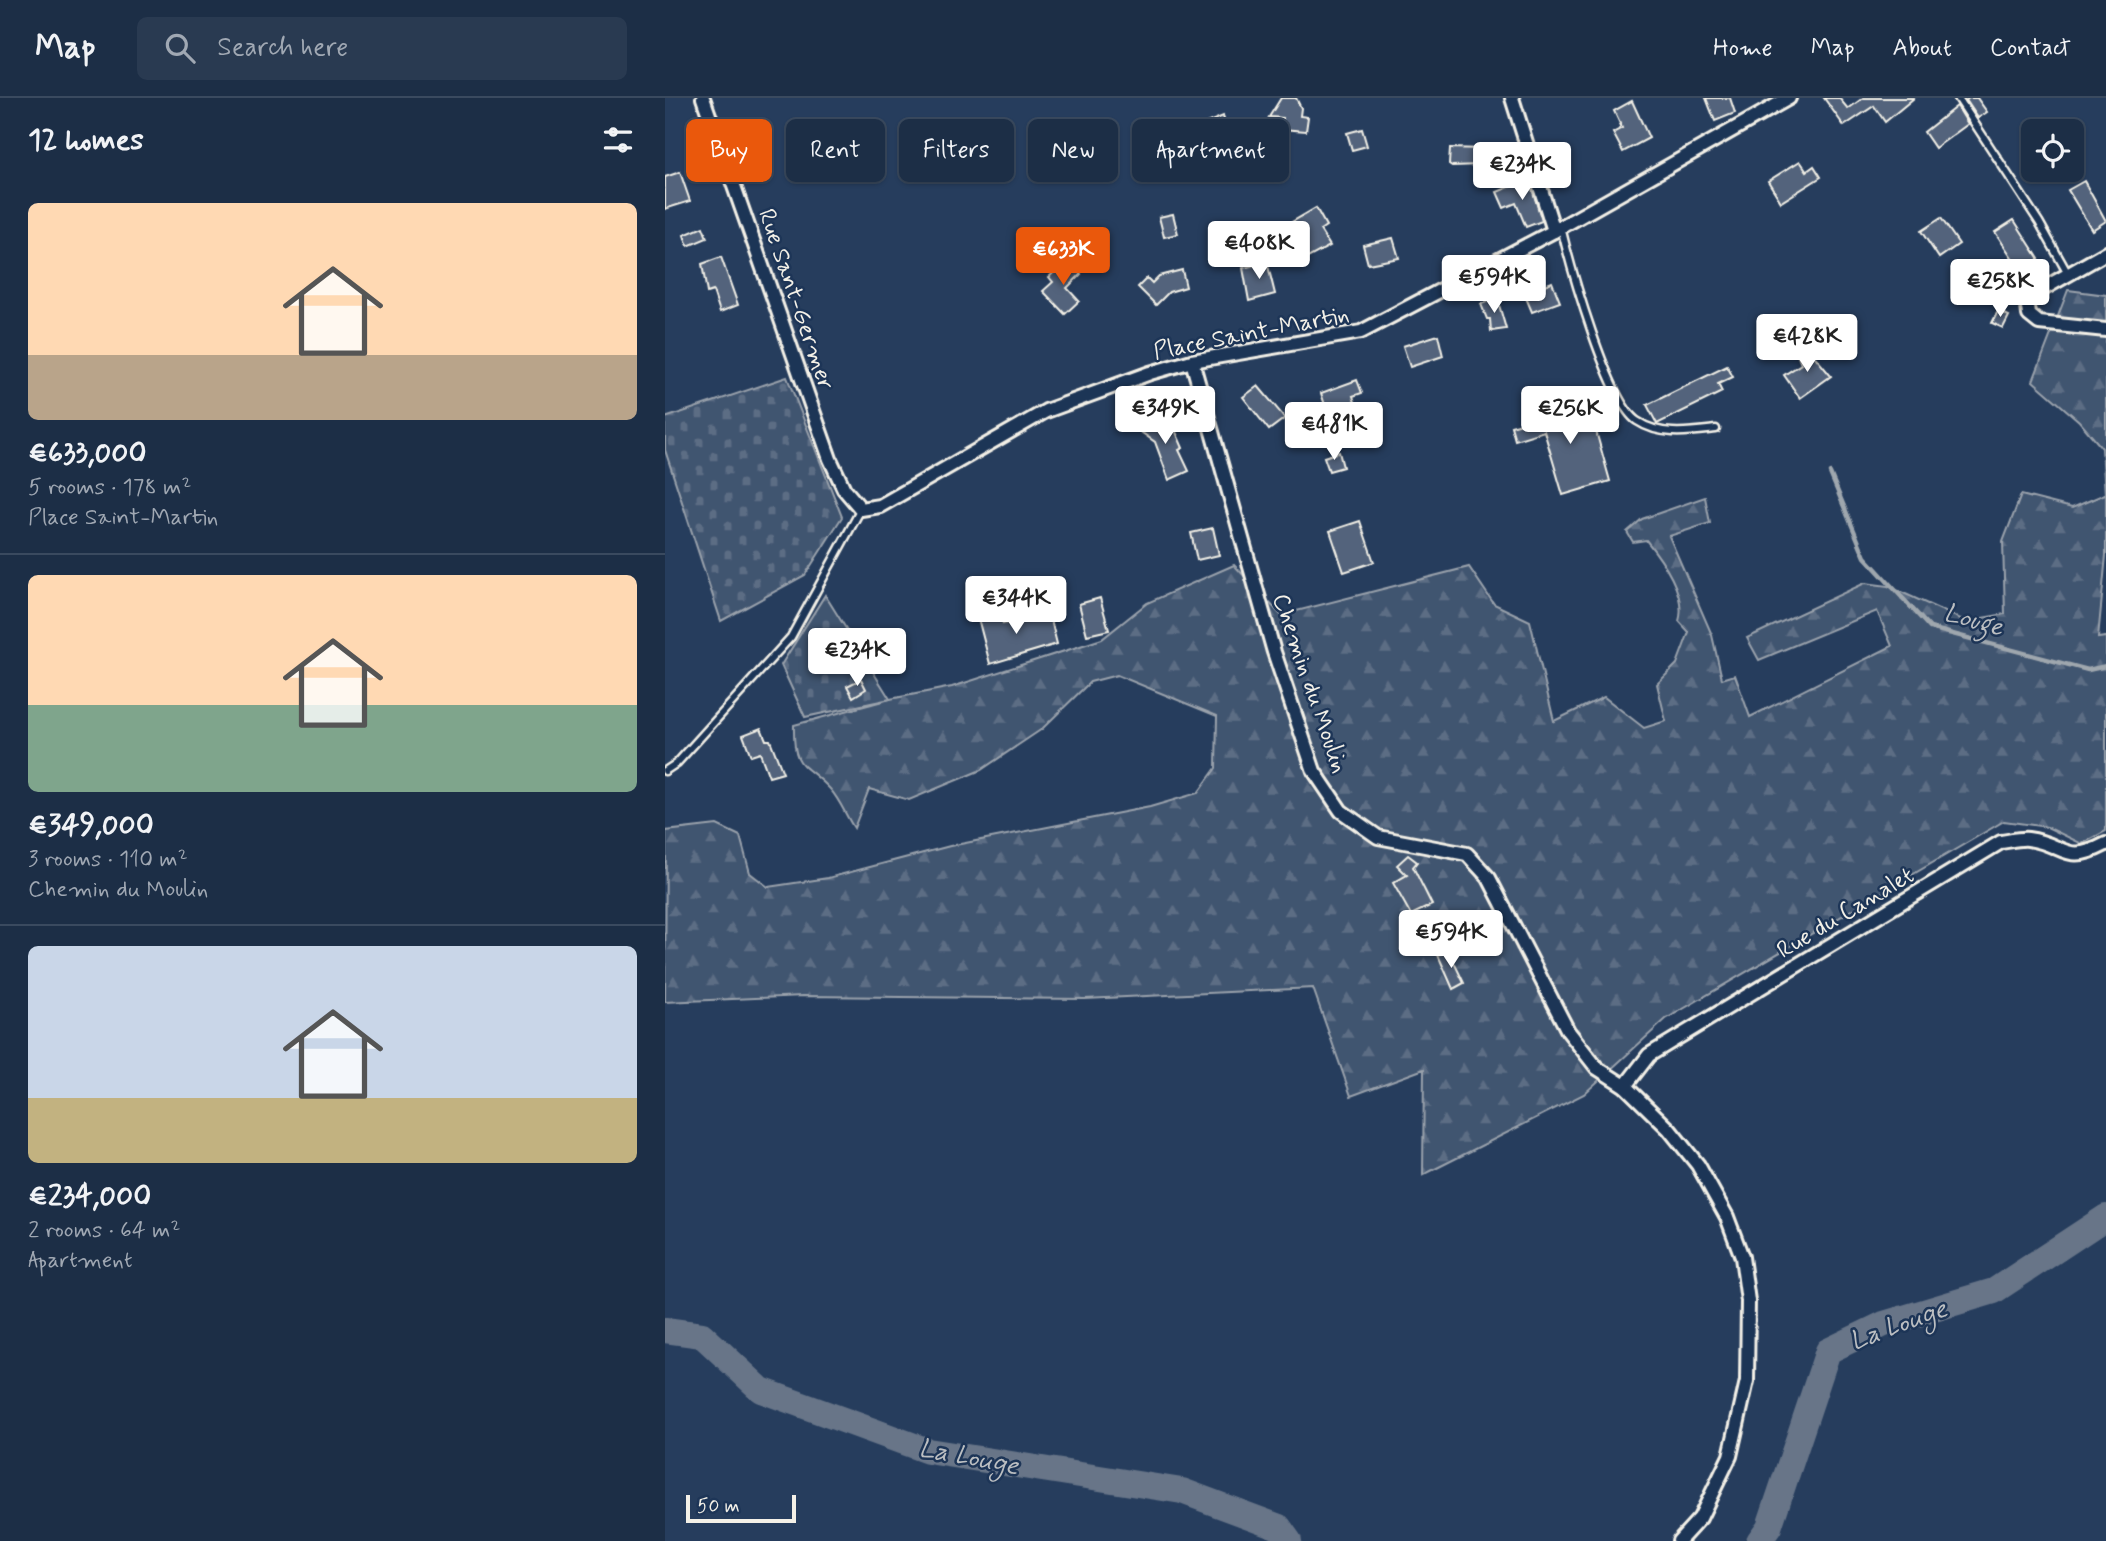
<!DOCTYPE html>
<html lang="en">
<head>
<meta charset="utf-8">
<style>
	body { margin:0; font-family:Mynerve,sans-serif; background:#293a51; color:#f1f3f6; height:100vh; display:flex; flex-direction:column; font-size:26px; white-space:nowrap }
	* { box-sizing:border-box; margin:0 }
	p { font-size:23px; color:#a0a8b3 }
	.icon { flex:none; width:38px; height:38px; fill:none; stroke:currentColor; stroke-width:2; stroke-linecap:round; stroke-linejoin:round }
	.map { position:relative; flex:1; overflow:hidden }
	.panel { display:flex; flex-direction:column; background:#1c2e46; width:665px }
	.panel>* { flex:none }
	.guide { position:absolute; left:21px; top:21px; width:665px; height:63px; display:flex; gap:14px }
	.controls { position:absolute; left:1356px; top:21px; display:grid; gap:14px }
	.controls a { display:grid; place-items:center; width:63px; height:63px; border-radius:10px; background:#1c2e46; box-shadow:0 2px 5px #0004,0 0 0 2px #3a4a5f; font-size:35px }
	.scale { position:absolute; left:21px; bottom:18px; width:110px; box-sizing:border-box; padding-left:7px; border:4px solid #f4f1e8; border-top:0; font-size:19px; line-height:24px; white-space:nowrap; color:#f4f1e8; -webkit-text-stroke:5px #1d3557; paint-order:stroke }
	.price { position:absolute; translate:-50% -60px; padding:0 16px; border-radius:7px; background:#fff; color:#222; font-size:23px; line-height:46px; filter:drop-shadow(0 2px 4px #0008) }
	.price::after { content:''; position:absolute; left:50%; top:42px; width:21px; height:16px; margin-left:-10px; background:inherit; clip-path:polygon(0 0,100% 0,50% 100%) }
	.price.selected { background:#ea580c; color:#fff }
	ul { padding:0; list-style:none }
	li { display:grid; align-content:center; gap:14px; height:371px; padding:0 28px }
	li+li { border-top:2px solid #3a4a5f }
	li span { display:grid; place-items:center; height:217px; border-radius:10px; color:#555 }
	li>.icon { margin-inline-start:auto }
	span .icon { width:126px; height:126px; fill:#fffc; stroke-width:1 }
	li b { font-size:30px }
	h2 { display:flex; justify-content:space-between; align-items:center; height:84px; padding:0 28px; font-size:30px }
	.chip { padding:0 24px; border-radius:10px; background:#1c2e46; box-shadow:0 2px 5px #0004,0 0 0 2px #3a4a5f; font-size:24px; line-height:63px }
	.chip.selected { background:#ea580c; color:#fff }
	header { display:flex; align-items:center; gap:42px; box-sizing:border-box; height:98px; padding:0 35px; background:#1c2e46; border-bottom:2px solid #3a4a5f }
	header strong { font-size:33px }
	nav { display:flex; gap:38px; margin-inline-start:auto; font-size:24px }
	.search { width:490px; height:63px; background:#293a51; display:flex; align-items:center; gap:18px; box-sizing:border-box; padding:0 24px; border-radius:10px; color:#a0a8b3; font-size:26px }
	main { display:flex; flex:1; min-height:0 }
	.map>svg:first-child { display:block }
	.forest { fill:url(#forest-firs); stroke:#9aa2ac; stroke-width:2 }
	.cemetery { fill:url(#cemetery-stones); stroke:#9aa2ac; stroke-width:2 }
	.lines { fill:none; stroke-linecap:round; stroke-linejoin:round }
	.stream { stroke:#9fa7ae; stroke-width:4.5 }
	.river { stroke:#677588; stroke-width:26 }
	.building { fill:#52647b; stroke:#f4f1e8; stroke-width:2 }
	.lane-casing { stroke:#f4f1e8; stroke-width:11 }
	.street-casing { stroke:#f4f1e8; stroke-width:18 }
	.lane { stroke:#1d3557; stroke-width:6 }
	.street { stroke:#1d3557; stroke-width:12 }
	.labels { text-anchor:middle; stroke-width:5; stroke-linejoin:round; paint-order:stroke }
	.street-label { font-size:24px; fill:#f4f1e8; stroke:#1d3557 }
	.water-label { font-size:26px; font-style:italic; fill:#bcbfc2; stroke:#1d3557 }
</style>
</head>
<body>
<header>
<strong>Map</strong>
<div class="search"><svg class="icon" aria-label="search" viewBox="0 0 24 24"><circle cx="10" cy="10" r="6"/><path d="M15 15l6 6"/></svg>Search here</div>
<nav><a>Home</a><a>Map</a><a>About</a><a>Contact</a></nav>
</header>
<main>
<section class="panel">
<h2>12 homes<svg class="icon" aria-label="filters" viewBox="0 0 24 24"><path d="M4 7h16M4 17h16"/><circle cx="9" cy="7" r="2"/><circle cx="15" cy="17" r="2"/></svg></h2>
<ul>
<li><span style="background:linear-gradient(#ffd9b3 70%,#b9a48a 0)"><svg class="icon" aria-label="home" viewBox="0 0 24 24"><path d="M3 11l9-7 9 7M6 9v11h12V9"/></svg></span><div><b>€633,000</b><p>5 rooms · 178 m²</p><p>Place Saint-Martin</p></div></li>
<li><span style="background:linear-gradient(#ffd9b3 60%,#7fa58c 0)"><svg class="icon" aria-label="home" viewBox="0 0 24 24"><path d="M3 11l9-7 9 7M6 9v11h12V9"/></svg></span><div><b>€349,000</b><p>3 rooms · 110 m²</p><p>Chemin du Moulin</p></div></li>
<li><span style="background:linear-gradient(#c9d6e8 70%,#c2b280 0)"><svg class="icon" aria-label="home" viewBox="0 0 24 24"><path d="M3 11l9-7 9 7M6 9v11h12V9"/></svg></span><div><b>€234,000</b><p>2 rooms · 64 m²</p><p>Apartment</p></div></li>
</ul>
</section>
<div class="map">
<svg width="1441" height="1443" viewBox="0 0 1441 1443">
	<defs>
		<pattern id="forest-firs" width="22" height="20" patternUnits="userSpaceOnUse" patternTransform="scale(1.75)"><rect width="22" height="20" fill="#40546f"/><path d="M5 1l3.5 6h-7zM16 11l3.5 6h-7z" fill="#5c6d84"/></pattern>
		<pattern id="cemetery-stones" width="16" height="16" patternUnits="userSpaceOnUse" patternTransform="scale(1.75)"><rect width="16" height="16" fill="#40546f"/><path d="M2 7V4a2 2 0 0 1 4 0v3zM10 15v-3a2 2 0 0 1 4 0v3z" fill="#5c6d84"/></pattern>
	</defs>
	<rect width="100%" height="100%" fill="#263d5d"/>
	<filter id="ink" filterUnits="userSpaceOnUse"><feTurbulence type="fractalNoise" baseFrequency=".0143" numOctaves="2"/><feDisplacementMap in="SourceGraphic" scale="14" xChannelSelector="R" yChannelSelector="G"/><feConvolveMatrix kernelMatrix="1 2 1 2 8 2 1 2 1" color-interpolation-filters="sRGB"/></filter>
	<g filter="url(#ink)">
		<!-- forest -->
		<path class="forest" d="M 1403,192 L 1441,197 L 1441,457 L 1433,540 L 1441,539 L 1441,733 L 1417,746 L 1382,729 L 1339,723 L 1001,921 L 919,996 L 758,1077 L 759,971 L 686,998 L 648,890 L 420,901 L 138,898 L 0,904 L 1,733 L 52,727 L 75,738 L 85,775 L 103,789 L 163,780 L 285,748 L 485,709 L 533,695 L 551,670 L 552,618 L 452,577 L 425,584 L 377,631 L 316,672 L 244,702 L 204,691 L 189,730 C 181,718 175,702 165,691 C 139,663 128,673 129,627 L 225,601 L 287,589 L 437,541 L 482,505 L 569,467 L 616,517 L 804,469 L 829,506 L 865,523 L 889,623 L 939,599 L 979,630 L 1001,623 L 992,586 L 1012,566 L 1024,534 L 1014,523 C 1022,497 998,463 981,442 L 968,444 L 962,434 L 977,421 L 1040,399 L 1045,425 L 1004,438 L 1047,537 L 1057,581 L 1070,577 L 1085,619 L 1227,548 L 1212,513 L 1094,562 L 1082,540 L 1200,485 L 1223,488 L 1300,523 L 1340,516 L 1338,444 L 1356,397 L 1407,410 L 1440,396 L 1437,350 L 1414,323 L 1368,283 Z"/>
		<!-- cemetery -->
		<g class="cemetery">
			<path d="M 122,279 L 177,419 L 140,477 L 56,523 L 0,352 L 0,320 Z"/>
			<path d="M 160,497 L 225,601 L 140,619 L 116,567 Z"/>
		</g>
		<g class="lines">
			<!-- stream -->
			<path class="stream" d="M 1165,375 L 1200,459 L 1265,530 L 1423,572 L 1441,568"/>
			<!-- river -->
			<g class="river">
				<path d="M 0,1232 L 37,1237 L 96,1292 L 263,1353 L 517,1393 L 614,1429 L 624,1443"/>
				<path d="M 1094,1443 L 1104,1429 L 1163,1253 L 1219,1226 L 1329,1193 L 1441,1119"/>
			</g>
		</g>
		<!-- building -->
		<g class="building">
			<path d="M 616,0 L 631,0 L 636,10 L 635,18 L 643,19 L 641,33 L 617,31 L 618,20 L 604,19 Z"/>
			<path d="M 1041,0 L 1065,0 L 1070,15 L 1050,23 Z"/>
			<path d="M 1159,0 L 1174,0 L 1183,11 L 1198,0 L 1249,0 L 1220,24 L 1209,8 L 1179,28 Z"/>
			<path d="M 1304,0 L 1312,0 L 1322,14 L 1313,20 L 1301,2 Z"/>
			<path d="M 967,3 L 984,40 L 958,54 L 948,35 L 957,30 L 949,13 Z"/>
			<path d="M 1292,8 L 1303,26 L 1270,50 L 1259,34 Z"/>
			<path d="M 558,18 L 567,52 L 550,57 L 546,42 L 533,46 L 529,30 Z"/>
			<path d="M 697,31 L 702,48 L 687,52 L 682,35 Z"/>
			<path d="M 785,50 L 816,51 L 815,67 L 787,68 L 784,66 Z"/>
			<path d="M 1135,63 L 1142,73 L 1149,68 L 1156,79 L 1116,104 L 1103,83 Z"/>
			<path d="M 15,74 L 25,103 L 0,111 L 0,79 Z"/>
			<path d="M 864,81 L 877,123 L 861,129 L 851,105 L 839,110 L 832,94 Z"/>
			<path d="M 1419,83 L 1441,123 L 1427,132 L 1403,92 Z"/>
			<path d="M 651,110 L 661,128 L 655,132 L 665,148 L 639,162 L 632,148 L 638,145 L 627,124 Z"/>
			<path d="M 508,116 L 513,136 L 499,139 L 494,119 Z"/>
			<path d="M 1276,120 L 1294,146 L 1274,160 L 1256,133 Z"/>
			<path d="M 1349,122 L 1374,161 L 1356,173 L 1330,134 Z"/>
			<path d="M 38,129 L 42,140 L 23,148 L 19,137 Z"/>
			<path d="M 728,140 L 734,160 L 703,166 L 698,147 Z"/>
			<path d="M 56,159 L 73,207 L 55,214 L 48,193 L 42,195 L 37,166 Z"/>
			<path d="M 403,161 L 416,176 L 402,190 L 414,203 L 400,216 L 378,193 L 388,184 L 384,179 Z"/>
			<path d="M 602,164 L 610,196 L 584,203 L 578,170 Z"/>
			<path d="M 517,172 L 521,189 L 504,194 L 491,207 L 473,189 L 482,180 L 487,185 L 494,178 Z"/>
			<path d="M 887,184 L 895,204 L 867,214 L 859,195 Z"/>
			<path d="M 832,200 L 841,231 L 826,233 L 825,221 L 822,221 L 816,206 Z"/>
			<path d="M 1333,213 L 1344,218 L 1338,230 L 1327,225 Z"/>
			<path d="M 773,237 L 778,258 L 745,269 L 738,248 Z"/>
			<path d="M 1142,249 L 1166,278 L 1135,300 L 1119,277 L 1136,266 L 1132,256 Z"/>
			<path d="M 1062,268 L 1068,279 L 1053,286 L 1057,294 L 992,326 L 982,307 Z"/>
			<path d="M 692,282 L 697,295 L 688,298 L 690,304 L 662,313 L 656,295 Z"/>
			<path d="M 593,288 L 620,320 L 604,332 L 578,299 Z"/>
			<path d="M 926,305 L 930,318 L 927,319 L 945,383 L 898,397 L 879,333 L 850,342 L 846,328 L 868,322 L 867,316 L 897,307 L 900,313 Z"/>
			<path d="M 480,316 L 511,334 L 518,350 L 514,352 L 524,373 L 504,382 L 490,344 L 470,330 Z"/>
			<path d="M 674,354 L 678,369 L 664,373 L 659,359 Z"/>
			<path d="M 695,423 L 709,464 L 679,474 L 665,433 Z"/>
			<path d="M 548,430 L 554,457 L 532,462 L 526,435 Z"/>
			<path d="M 435,500 L 444,532 L 422,537 L 414,506 Z"/>
			<path d="M 335,514 L 338,526 L 384,514 L 392,546 L 325,566 L 313,520 Z"/>
			<path d="M 196,581 L 201,591 L 188,599 L 182,588 Z"/>
			<path d="M 96,630 L 101,642 L 105,642 L 118,675 L 104,679 L 95,655 L 86,658 L 78,637 Z"/>
			<path d="M 743,757 L 752,764 L 748,769 L 767,807 L 746,817 L 728,785 L 742,777 L 732,767 Z"/>
			<path d="M 783,852 L 799,885 L 788,891 L 773,857 Z"/>
		</g>
		<g class="lines">
			<defs>
				<g id="lane">
					<path d="M 1293,0 L 1374,124 L 1403,176"/>
					<path d="M 896,129 C 905,167 943,304 972,323 C 996,339 1025,334 1051,331"/>
					<path d="M 0,673 L 12,665 L 126,539 L 196,411"/>
				</g>
				<g id="street">
					<path d="M 38,0 L 165,361 L 179,391 L 196,411 L 215,408 L 381,313 L 485,275 L 527,263 L 696,234 L 889,133 L 1124,0"/>
					<path d="M 847,0 L 889,133"/>
					<path d="M 1441,155 L 1362,200 L 1364,217 L 1374,225 L 1441,232"/>
					<path d="M 527,263 L 609,554 L 649,673 L 676,713 L 713,739 L 802,756 L 824,780 L 903,933 L 932,970 L 960,988 L 1004,1031 L 1033,1067 L 1062,1119 L 1077,1159 L 1083,1203 L 1082,1283 L 1065,1358 L 1035,1420 L 1014,1443"/>
					<path d="M 960,988 L 984,957 L 1336,744 C 1344,743 1355,740 1363,741 C 1401,746 1399,768 1441,746"/>
				</g>
			</defs>
			<!-- lane casing -->
			<use href="#lane" class="lane-casing"/>
			<!-- street casing -->
			<use href="#street" class="street-casing"/>
			<!-- lane -->
			<use href="#lane" class="lane"/>
			<!-- street -->
			<use href="#street" class="street"/>
		</g>
	</g>
	<g class="labels">
		<!-- street labels -->
		<g class="street-label">
			<text transform="translate(132 201) rotate(71)" y="8">Rue Sant-Germer</text>
			<text transform="translate(586 234) rotate(-11)" y="8">Place Saint-Martin</text>
			<text transform="translate(646 585) rotate(71)" y="8">Chemin du Moulin</text>
			<text transform="translate(1180 814) rotate(-31)" y="8">Rue du Canalet</text>
		</g>
		<!-- water labels -->
		<g class="water-label">
			<text transform="translate(1309 521) rotate(16)" y="9">Louge</text>
			<text transform="translate(1233 1226) rotate(-20)" y="9">La Louge</text>
			<text transform="translate(304 1358) rotate(11)" y="9">La Louge</text>
		</g>
	</g>
</svg>
<div class="controls">
<a><svg class="icon" aria-label="locate" viewBox="0 0 24 24"><circle cx="12" cy="12" r="6"/><path d="M12 2v4M12 18v4M2 12h4M18 12h4"/></svg></a>
</div>
<div class="scale">50 m</div>
<b class="price" style="left:857px;top:104px">€234K</b>
<b class="price" style="left:594px;top:183px">€408K</b>
<b class="price selected" style="left:398px;top:189px">€633K</b>
<b class="price" style="left:829px;top:217px">€594K</b>
<b class="price" style="left:1335px;top:221px">€258K</b>
<b class="price" style="left:1142px;top:276px">€428K</b>
<b class="price" style="left:500px;top:348px">€349K</b>
<b class="price" style="left:905px;top:348px">€256K</b>
<b class="price" style="left:669px;top:364px">€481K</b>
<b class="price" style="left:351px;top:538px">€344K</b>
<b class="price" style="left:192px;top:590px">€234K</b>
<b class="price" style="left:786px;top:872px">€594K</b>
<div class="guide">
<a class="chip selected">Buy</a>
<a class="chip">Rent</a>
<a class="chip">Filters</a>
<a class="chip">New</a>
<a class="chip">Apartment</a>
</div>
</div>
</main>
</body>
</html>
